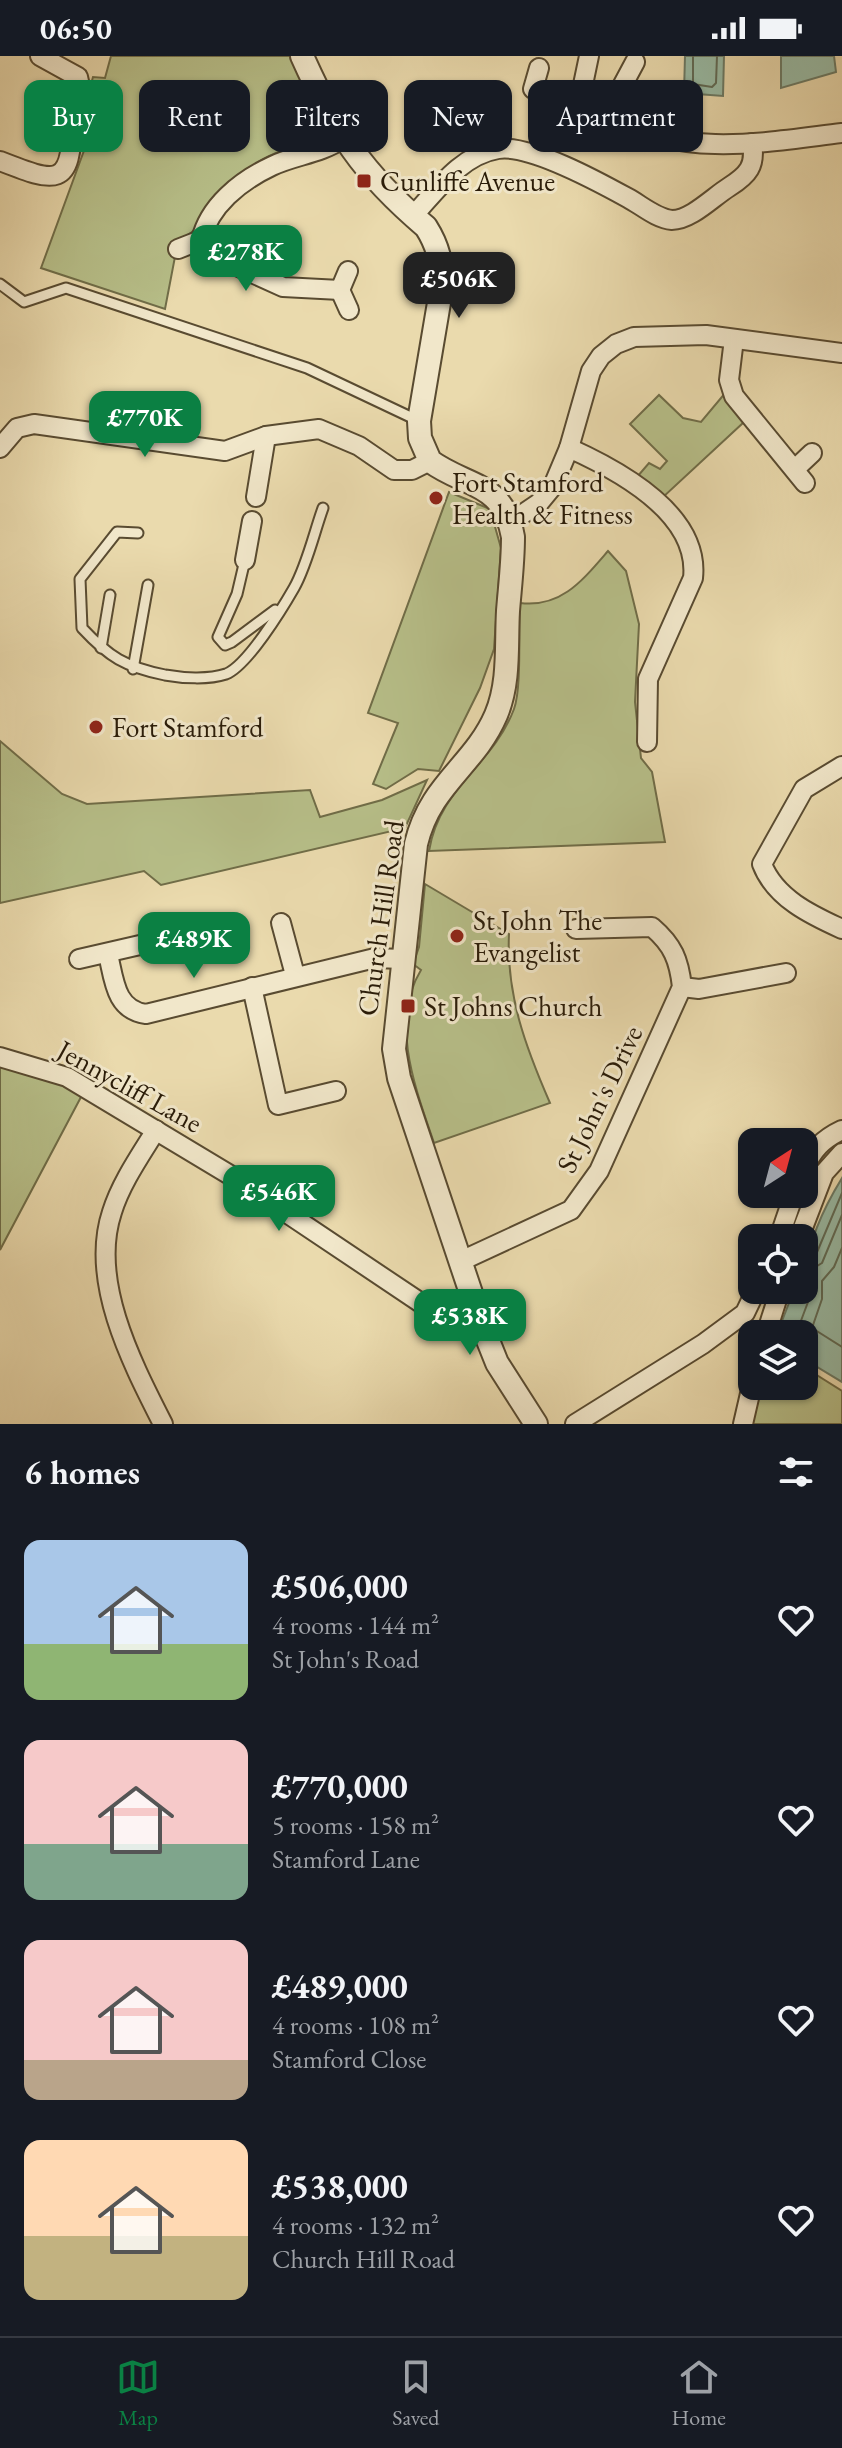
<!DOCTYPE html>
<html lang="en">
<head>
<meta charset="utf-8">
<style>
	body { margin:0; font-family:"EB Garamond",serif; background:#242831; color:#f1f3f6; height:100vh; display:flex; flex-direction:column; font-size:30px; white-space:nowrap }
	* { box-sizing:border-box; margin:0 }
	p { font-size:26px; color:#9ea1a6 }
	.icon { flex:none; width:44px; height:44px; fill:none; stroke:currentColor; stroke-width:2; stroke-linecap:round; stroke-linejoin:round }
	.map { position:relative; height:1368px; overflow:hidden }
	.drawer { display:flex; flex-direction:column; background:#171b24; flex:1 }
	.drawer>* { flex:none }
	.guide { position:absolute; left:24px; top:24px; width:794px; height:72px; display:flex; gap:16px }
	.needle { width:52px; rotate:36deg }
	.buttons { position:absolute; left:738px; top:1072px; display:grid; gap:16px }
	.buttons a { display:grid; place-items:center; width:80px; height:80px; border-radius:16px; background:#171b24; box-shadow:0 2px 6px #0004; font-size:40px }
	.price { position:absolute; translate:-50% -68px; padding:0 18px; border-radius:16px; background:#0b8043; color:#fff; font-size:26px; line-height:52px; filter:drop-shadow(0 2px 4px #0008) }
	.price::after { content:''; position:absolute; left:50%; top:48px; width:24px; height:18px; margin-left:-12px; background:inherit; clip-path:polygon(0 0,100% 0,50% 100%) }
	.price.active { background:#222; color:#fff }
	ul { padding:0; list-style:none }
	li { display:flex; align-items:center; gap:24px; height:200px; padding:0 24px }
	li span { display:grid; place-items:center; flex:none; width:224px; height:160px; border-radius:16px; color:#555 }
	li>.icon { margin-inline-start:auto }
	span .icon { width:96px; height:96px; fill:#fffc; stroke-width:1 }
	li b { font-size:34px }
	h2 { display:flex; justify-content:space-between; align-items:center; height:96px; padding:0 24px; font-size:34px }
	.chip { padding:0 28px; border-radius:16px; background:#171b24; box-shadow:0 2px 6px #0004; font-size:28px; line-height:72px }
	.chip.active { background:#0b8043; color:#fff }
	.status { display:flex; justify-content:space-between; align-items:center; height:56px; padding:0 40px; background:#171b24; direction:ltr }
	.status svg { height:22px; fill:currentColor }
	.tab-bar { display:flex; justify-content:space-around; align-items:center; height:112px; border-top:2px solid #363941; background:#171b24; font-size:22px; color:#9ea1a6 }
	.tab-bar a { display:grid; justify-items:center; gap:4px }
	.tab-bar .active { color:#0b8043 }
	.map>svg:first-child { display:block }
	.green { fill:#b7bf89; stroke:#706d48; stroke-width:2 }
	.water { fill:#99bba5; stroke:#6c7b66; stroke-width:2 }
	.lines { fill:none; stroke-linecap:round; stroke-linejoin:round }
	.shore { stroke:#616b56; stroke-width:2 }
	.service-casing { stroke:#594b31; stroke-width:13 }
	.minor-casing { stroke:#594b31; stroke-width:22 }
	.tertiary-casing { stroke:#594b31; stroke-width:26 }
	.service { stroke:#f1e7ca; stroke-width:9 }
	.minor { stroke:#f1e7ca; stroke-width:18 }
	.tertiary { stroke:#f1e7ca; stroke-width:22 }
	.poi-dot { fill:#8f2418; stroke:#f1e7ca; stroke-width:3 }
	.labels { text-anchor:middle; stroke-width:6; stroke-linejoin:round; paint-order:stroke }
	.poi-label { font-size:28px; fill:#291b08; stroke:#f1e7ca; text-anchor:start }
	.street-label { font-size:28px; fill:#291b08; stroke:#f1e7ca }
</style>
</head>
<body>
<div class="status"><b>06:50</b><svg viewBox="0 0 49 12"><path d="M0 12V9h3v3zM5 12V6h3v6zM10 12V3h3v9zM15 12V0h3v12zM26 1h20v11H26zM47 4h2v5h-2z"/></svg></div>
<div class="map">
<svg width="842" height="1368" viewBox="0 0 842 1368">
	<rect width="100%" height="100%" fill="#eadaad"/>
	<filter id="stains"><feTurbulence type="fractalNoise" baseFrequency=".0025" numOctaves="4"/><feColorMatrix values="0 0 0 0 .2 0 0 0 0 .09 0 0 0 0 .02 0 0 0 .5 -.17"/></filter>
	<radialGradient id="worn" r=".72"><stop offset=".6" stop-color="#630" stop-opacity="0"/><stop offset="1" stop-color="#630" stop-opacity=".3"/></radialGradient>
	<!-- green -->
	<g class="green">
		<path d="M 111,0 L 293,0 L 327,73 L 325,80 C 301,90 272,94 252,111 C 224,134 211,168 178,185 L 165,253 L 41,212 L 89,81 L 86,63 L 82,60 L 93,21 L 105,22 Z"/>
		<path d="M 726,336 L 744,366 L 661,443 L 637,421 L 649,407 L 660,413 L 667,405 L 630,368 L 659,339 L 683,362 L 701,366 Z"/>
		<path d="M 449,436 L 490,453 L 501,492 L 494,593 L 480,632 L 439,715 L 418,713 L 386,733 L 373,728 L 398,667 L 368,657 Z"/>
		<path d="M 608,495 L 626,515 L 639,568 L 635,646 L 641,702 L 652,716 L 665,786 L 429,795 C 439,732 493,709 514,653 C 522,631 518,573 520,547 C 561,552 582,525 608,495 Z"/>
		<path d="M 0,685 L 62,738 L 87,748 L 310,734 L 320,761 L 382,744 L 427,724 L 405,772 L 161,829 L 144,815 L 0,847 Z"/>
		<path d="M 425,828 L 509,878 C 506,939 526,992 550,1047 L 434,1087 C 416,1034 389,966 421,914 L 413,908 L 419,891 Z"/>
		<path d="M 0,995 L 90,1024 L 0,1194 Z"/>
		<path d="M 804,1311 L 842,1335 L 842,1368 L 743,1368 L 752,1330 L 804,1330 Z"/>
	</g>
	<!-- water -->
	<g class="water">
		<path d="M 685,0 L 724,0 L 723,40 L 684,37 Z"/>
		<path d="M 781,0 L 834,0 L 836,16 L 781,32 Z"/>
		<path d="M 842,1122 L 842,1326 L 804,1303 L 804,1278 L 777,1278 L 794,1234 L 804,1234 C 804,1194 821,1156 842,1122 Z"/>
	</g>
	<g class="lines">
		<!-- shore -->
		<g class="shore">
			<path d="M 693,0 L 693,28 L 712,31 L 716,27 L 717,0"/>
			<path d="M 842,1192 L 834,1211 L 822,1225 L 822,1243 L 812,1272 L 842,1291"/>
			<path d="M 804,1205 L 815,1201 L 842,1137"/>
			<path d="M 796,1278 L 811,1238 L 804,1218 L 822,1207 L 842,1159"/>
		</g>
		<defs>
			<g id="service">
				<path d="M 0,228 L 24,246 L 66,232 L 307,312 L 419,365"/>
				<path d="M 138,477 L 117,476 L 80,523 L 82,572 C 109,601 125,611 165,619 C 182,622 208,624 226,618 C 247,610 282,553 294,532 C 307,509 314,477 323,452"/>
				<path d="M 245,504 L 237,538 L 218,581 L 225,589 L 232,586 L 275,554"/>
				<path d="M 101,592 L 110,539"/>
				<path d="M 133,613 L 148,529"/>
			</g>
			<g id="minor">
				<path d="M 539,12 L 533,33 L 612,49 L 617,64 C 686,102 767,86 842,77"/>
				<path d="M 580,43 L 589,0"/>
				<path d="M 612,49 L 635,6"/>
				<path d="M 342,83 C 320,98 295,99 272,110 C 240,125 209,150 201,184 L 219,202 L 283,231 L 340,234 L 348,215"/>
				<path d="M 0,105 C 56,127 72,133 72,64 C 72,48 83,37 78,21 L 40,0"/>
				<path d="M 413,160 C 437,134 461,99 498,93 C 530,88 599,126 628,142 C 641,149 657,163 672,164 C 691,164 713,141 729,131 C 748,119 756,110 752,87"/>
				<path d="M 178,193 L 201,184"/>
				<path d="M 340,234 L 349,254"/>
				<path d="M 734,283 L 729,324 L 734,340 L 805,427"/>
				<path d="M 0,392 L 17,372 L 34,368 L 225,395 L 266,380 L 319,373 L 359,390 L 394,414 L 412,414 L 430,405"/>
				<path d="M 569,392 C 618,414 700,458 693,522 L 648,623 L 647,686"/>
				<path d="M 795,413 L 812,397"/>
				<path d="M 256,441 L 266,380"/>
				<path d="M 511,466 L 539,447 L 553,430 L 569,392 L 591,315 L 601,300 L 616,288 L 634,281 L 706,279 L 842,297"/>
				<path d="M 245,504 L 252,465"/>
				<path d="M 842,710 L 804,733 L 762,808 C 775,842 811,859 842,873"/>
				<path d="M 281,867 L 295,919"/>
				<path d="M 108,898 C 114,923 115,954 146,958 L 375,902 L 402,903"/>
				<path d="M 79,903 L 140,889"/>
				<path d="M 252,931 L 278,1049 L 336,1035"/>
				<path d="M 682,931 L 699,933 L 786,917"/>
				<path d="M 0,1001 L 67,1021 L 230,1119 L 424,1249 L 440,1256 L 476,1249"/>
				<path d="M 156,1074 C 140,1100 121,1127 112,1156 C 89,1225 132,1307 163,1368"/>
				<path d="M 804,1114 C 812,1094 823,1083 842,1074"/>
				<path d="M 779,1182 L 794,1138"/>
				<path d="M 799,1182 L 824,1117 L 842,1097"/>
				<path d="M 461,1205 L 571,1154 L 599,1115 L 682,931 C 679,904 673,889 652,871 L 576,873"/>
				<path d="M 766,1278 L 780,1234"/>
				<path d="M 575,1368 L 703,1288 L 745,1257 L 756,1234"/>
				<path d="M 743,1368 L 752,1329"/>
			</g>
			<path id="tertiary" d="M 302,0 C 336,76 361,116 426,171 C 438,190 442,207 442,229 L 419,365 L 420,382 L 430,405 C 467,432 503,425 513,481 C 513,506 510,530 508,555 C 506,589 510,626 496,659 C 474,710 430,728 416,788 L 394,993 L 399,1022 L 481,1267 L 497,1307 L 536,1368"/>
		</defs>
		<!-- service casing -->
		<use href="#service" class="service-casing"/>
		<!-- minor casing -->
		<use href="#minor" class="minor-casing"/>
		<!-- tertiary casing -->
		<use href="#tertiary" class="tertiary-casing"/>
		<!-- service -->
		<use href="#service" class="service"/>
		<!-- minor -->
		<use href="#minor" class="minor"/>
		<!-- tertiary -->
		<use href="#tertiary" class="tertiary"/>
	</g>
	<!-- markers -->
	<g class="poi-dot">
		<rect x="356" y="117" width="16" height="16" rx="4"/>
		<circle cx="436" cy="442" r="8"/>
		<circle cx="96" cy="671" r="8"/>
		<circle cx="457" cy="880" r="8"/>
		<rect x="400" y="942" width="16" height="16" rx="4"/>
	</g>
	<g class="labels">
		<!-- poi labels -->
		<g class="poi-label">
			<text x="380" y="135">Cunliffe Avenue</text>
			<text x="452" y="436">Fort Stamford<tspan x="452" dy="32">Health &amp; Fitness</tspan></text>
			<text x="112" y="681">Fort Stamford</text>
			<text x="473" y="874">St John The<tspan x="473" dy="32">Evangelist</tspan></text>
			<text x="424" y="960">St Johns Church</text>
		</g>
		<!-- street labels -->
		<g class="street-label">
			<text transform="translate(380 862) rotate(-82)" y="10">Church Hill Road</text>
			<text transform="translate(130 1030) rotate(29)" y="10">Jennycliff Lane</text>
			<text transform="translate(599 1043) rotate(-64)" y="10">St John's Drive</text>
		</g>
	</g>
	<rect width="100%" height="100%" filter="url(#stains)"/>
	<rect width="100%" height="100%" fill="url(#worn)"/>
</svg>
<div class="buttons">
<a><svg class="needle" viewBox="-14 -14 28 28"><path d="M0-13l5 13h-10z" fill="#e53935"/><path d="M0 13l5-13h-10z" fill="#9ea1a6"/></svg></a>
<a><svg class="icon" aria-label="locate" viewBox="0 0 24 24"><circle cx="12" cy="12" r="6"/><path d="M12 2v4M12 18v4M2 12h4M18 12h4"/></svg></a>
<a><svg class="icon" aria-label="layers" viewBox="0 0 24 24"><path d="M12 4l9 5-9 5-9-5zM3 14l9 5 9-5"/></svg></a>
</div>
<b class="price" style="left:246px;top:237px">£278K</b>
<b class="price active" style="left:459px;top:264px">£506K</b>
<b class="price" style="left:145px;top:403px">£770K</b>
<b class="price" style="left:194px;top:924px">£489K</b>
<b class="price" style="left:279px;top:1177px">£546K</b>
<b class="price" style="left:470px;top:1301px">£538K</b>
<div class="guide">
<a class="chip active">Buy</a>
<a class="chip">Rent</a>
<a class="chip">Filters</a>
<a class="chip">New</a>
<a class="chip">Apartment</a>
</div>
</div>
<section class="drawer">
<h2>6 homes<svg class="icon" aria-label="filters" viewBox="0 0 24 24"><path d="M4 7h16M4 17h16"/><circle cx="9" cy="7" r="2"/><circle cx="15" cy="17" r="2"/></svg></h2>
<ul>
<li><span style="background:linear-gradient(#a9c7e8 65%,#8fb573 0)"><svg class="icon" aria-label="home" viewBox="0 0 24 24"><path d="M3 11l9-7 9 7M6 9v11h12V9"/></svg></span><div><b>£506,000</b><p>4 rooms · 144 m²</p><p>St John's Road</p></div><svg class="icon" aria-label="heart" viewBox="0 0 24 24"><path d="M12 20l-8-8c-3-5 5-10 8-4 3-6 11-1 8 4z"/></svg></li>
<li><span style="background:linear-gradient(#f6c9c9 65%,#7fa58c 0)"><svg class="icon" aria-label="home" viewBox="0 0 24 24"><path d="M3 11l9-7 9 7M6 9v11h12V9"/></svg></span><div><b>£770,000</b><p>5 rooms · 158 m²</p><p>Stamford Lane</p></div><svg class="icon" aria-label="heart" viewBox="0 0 24 24"><path d="M12 20l-8-8c-3-5 5-10 8-4 3-6 11-1 8 4z"/></svg></li>
<li><span style="background:linear-gradient(#f6c9c9 75%,#b9a48a 0)"><svg class="icon" aria-label="home" viewBox="0 0 24 24"><path d="M3 11l9-7 9 7M6 9v11h12V9"/></svg></span><div><b>£489,000</b><p>4 rooms · 108 m²</p><p>Stamford Close</p></div><svg class="icon" aria-label="heart" viewBox="0 0 24 24"><path d="M12 20l-8-8c-3-5 5-10 8-4 3-6 11-1 8 4z"/></svg></li>
<li><span style="background:linear-gradient(#ffd9b3 60%,#c2b280 0)"><svg class="icon" aria-label="home" viewBox="0 0 24 24"><path d="M3 11l9-7 9 7M6 9v11h12V9"/></svg></span><div><b>£538,000</b><p>4 rooms · 132 m²</p><p>Church Hill Road</p></div><svg class="icon" aria-label="heart" viewBox="0 0 24 24"><path d="M12 20l-8-8c-3-5 5-10 8-4 3-6 11-1 8 4z"/></svg></li>
</ul>
</section>
<nav class="tab-bar">
<a class="active"><svg class="icon" aria-label="map" viewBox="0 0 24 24"><path d="M3 6l6-2 6 2 6-2v14l-6 2-6-2-6 2zM9 4v14M15 6v14"/></svg>Map</a>
<a><svg class="icon" aria-label="saved" viewBox="0 0 24 24"><path d="M7 4h10v16l-5-4-5 4z"/></svg>Saved</a>
<a><svg class="icon" aria-label="home" viewBox="0 0 24 24"><path d="M3 11l9-7 9 7M6 9v11h12V9"/></svg>Home</a>
</nav>
</body>
</html>
